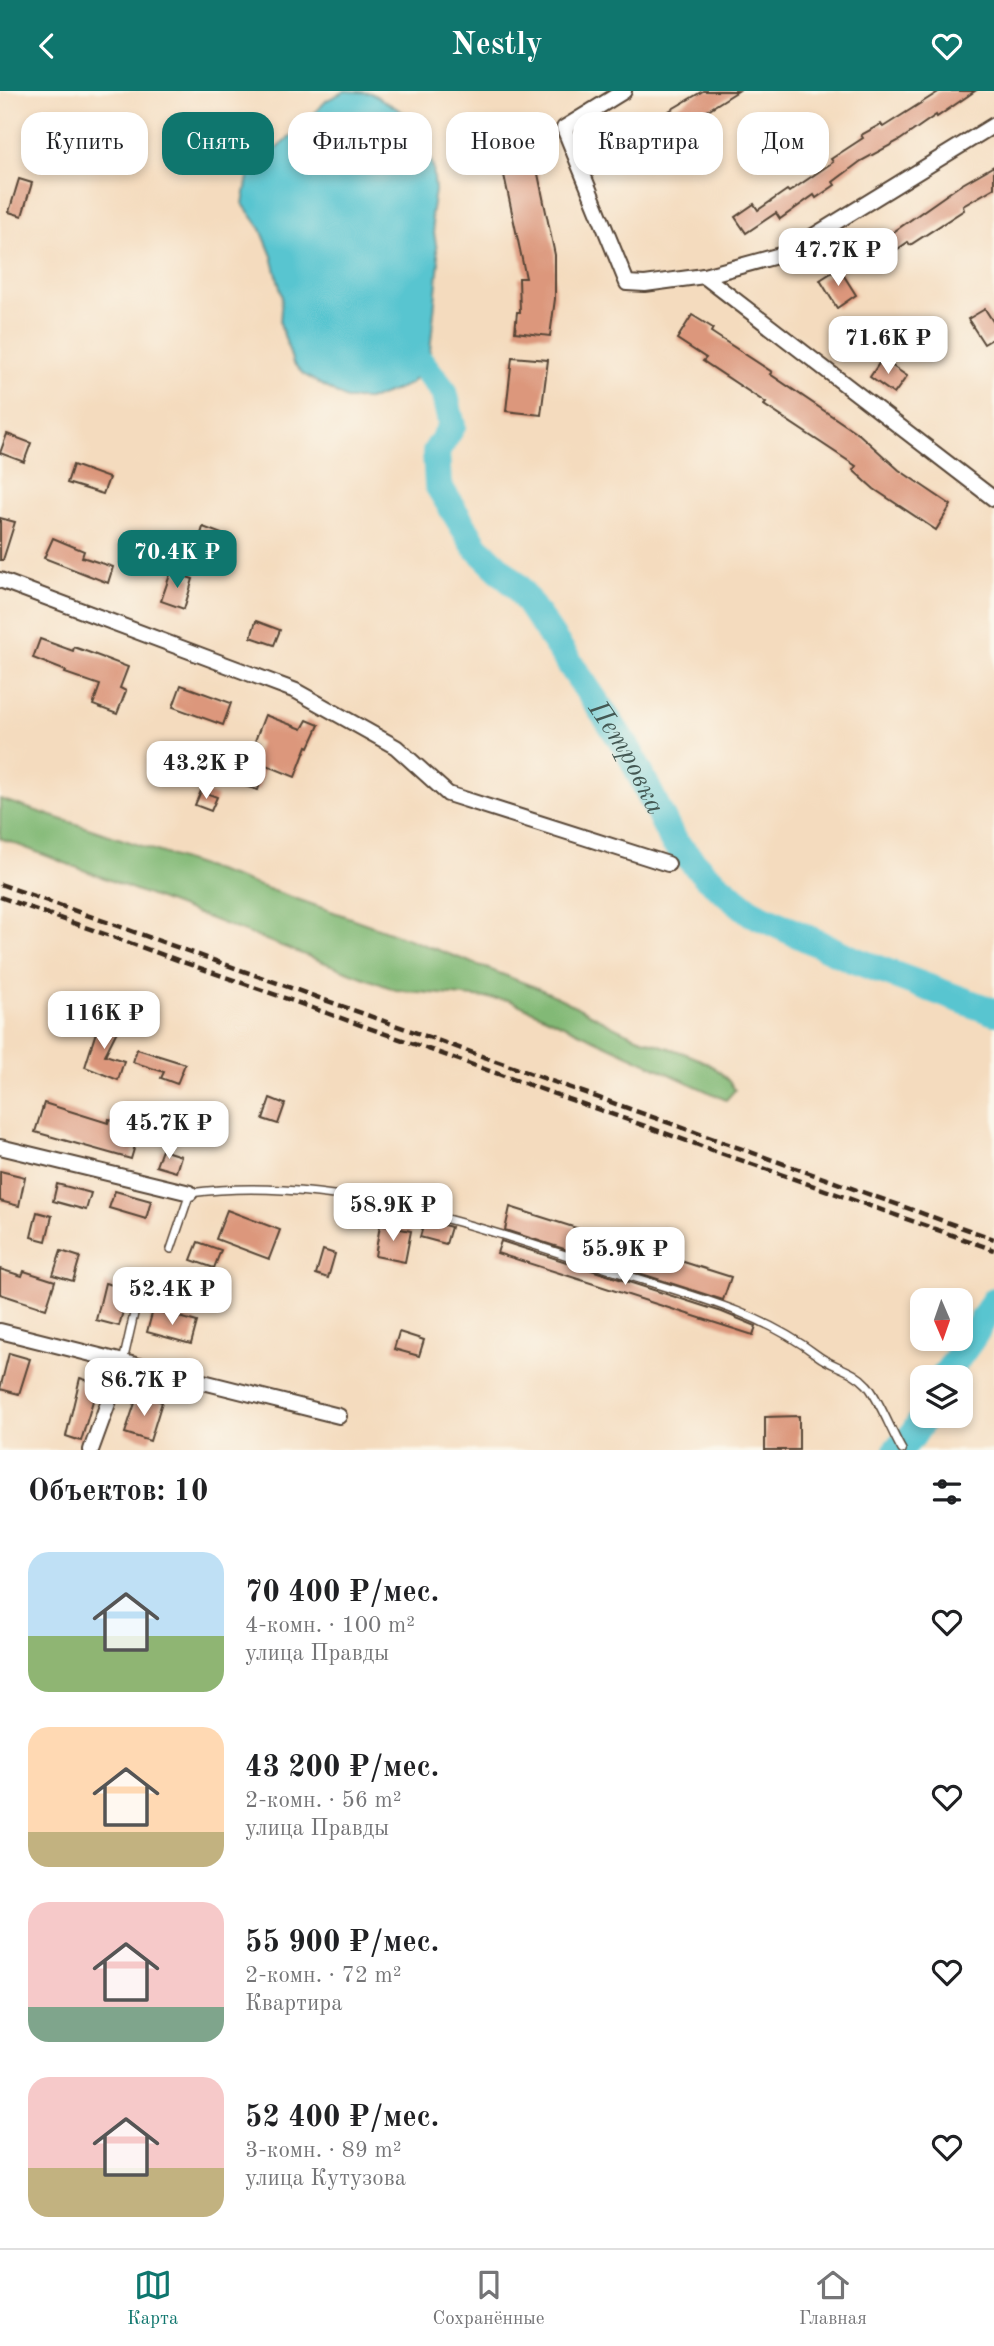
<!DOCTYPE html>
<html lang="ru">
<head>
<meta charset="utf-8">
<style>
	body { margin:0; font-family:"Old Standard TT",serif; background:#f2f2f2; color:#202124; height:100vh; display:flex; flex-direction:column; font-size:26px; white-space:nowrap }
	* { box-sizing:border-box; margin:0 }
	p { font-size:23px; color:#757577 }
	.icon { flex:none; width:38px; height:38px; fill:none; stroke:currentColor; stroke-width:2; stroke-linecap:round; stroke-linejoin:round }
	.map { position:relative; height:1359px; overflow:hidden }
	.drawer { display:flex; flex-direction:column; background:#fff; flex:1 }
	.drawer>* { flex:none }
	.top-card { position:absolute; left:21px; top:21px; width:952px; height:63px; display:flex; gap:14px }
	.needle { width:46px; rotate:178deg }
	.buttons { position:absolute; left:910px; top:1197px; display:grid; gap:14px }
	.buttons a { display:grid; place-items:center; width:63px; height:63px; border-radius:14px; background:#fff; box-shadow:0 4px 10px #0003; font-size:35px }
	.price { position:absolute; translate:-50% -60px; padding:0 16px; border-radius:14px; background:#fff; color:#222; font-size:23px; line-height:46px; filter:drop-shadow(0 2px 4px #0008) }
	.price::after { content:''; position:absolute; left:50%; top:42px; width:21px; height:16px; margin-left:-10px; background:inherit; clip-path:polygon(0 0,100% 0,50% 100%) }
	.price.current { background:#0f766e; color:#fff }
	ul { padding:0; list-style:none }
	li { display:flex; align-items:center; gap:21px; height:175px; padding:0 28px }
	li span { display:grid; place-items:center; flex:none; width:196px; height:140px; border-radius:21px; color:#555 }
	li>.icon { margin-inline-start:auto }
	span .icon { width:84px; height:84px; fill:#fffc; stroke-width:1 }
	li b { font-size:30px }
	h2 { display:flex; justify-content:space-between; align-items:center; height:84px; padding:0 28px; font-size:30px }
	.tag { padding:0 24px; border-radius:21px; background:#fff; box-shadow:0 4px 10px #0003; font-size:24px; line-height:63px }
	.tag.current { background:#0f766e; color:#fff }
	header { display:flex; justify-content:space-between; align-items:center; height:91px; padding:0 28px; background:#0f766e; color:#fff; font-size:32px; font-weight:700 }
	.tab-bar { display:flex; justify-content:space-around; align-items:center; height:98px; border-top:2px solid #e0e0e0; background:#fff; font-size:19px; color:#757577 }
	.tab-bar a { display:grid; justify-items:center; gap:4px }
	.tab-bar .current { color:#0f766e }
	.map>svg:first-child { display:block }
	.forest { fill:#82b976; stroke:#5e724a; stroke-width:2 }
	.water { fill:#58c5d0; stroke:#4a7877; stroke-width:2 }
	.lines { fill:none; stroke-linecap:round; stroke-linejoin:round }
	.river { stroke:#58c5d0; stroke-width:28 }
	.building { fill:#dc977b }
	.service-casing { stroke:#574536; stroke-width:10 }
	.minor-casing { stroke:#574536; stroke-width:18 }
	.service { stroke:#fff; stroke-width:7 }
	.minor { stroke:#fff; stroke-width:14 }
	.rail { stroke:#3b2a1e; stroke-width:4.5; stroke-dasharray:10 5; stroke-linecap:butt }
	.labels { text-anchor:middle; stroke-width:6; stroke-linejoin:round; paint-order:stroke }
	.water-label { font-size:28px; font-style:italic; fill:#445853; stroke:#fbf7ec }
</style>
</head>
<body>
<header><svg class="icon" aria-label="back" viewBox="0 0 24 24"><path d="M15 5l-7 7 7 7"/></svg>Nestly<svg class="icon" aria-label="heart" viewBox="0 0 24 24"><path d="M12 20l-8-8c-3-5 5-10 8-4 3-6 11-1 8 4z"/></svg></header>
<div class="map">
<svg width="994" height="1359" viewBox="0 0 994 1359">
	<rect width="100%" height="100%" fill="#fbf7ec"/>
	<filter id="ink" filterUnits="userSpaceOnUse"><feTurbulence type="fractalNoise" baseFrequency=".0143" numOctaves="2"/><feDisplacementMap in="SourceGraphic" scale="14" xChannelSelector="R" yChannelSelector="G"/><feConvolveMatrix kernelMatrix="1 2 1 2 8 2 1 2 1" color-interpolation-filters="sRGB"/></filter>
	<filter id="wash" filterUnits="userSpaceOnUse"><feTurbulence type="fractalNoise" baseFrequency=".00686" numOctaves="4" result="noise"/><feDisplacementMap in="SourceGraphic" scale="28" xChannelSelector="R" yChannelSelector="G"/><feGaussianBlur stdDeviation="1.57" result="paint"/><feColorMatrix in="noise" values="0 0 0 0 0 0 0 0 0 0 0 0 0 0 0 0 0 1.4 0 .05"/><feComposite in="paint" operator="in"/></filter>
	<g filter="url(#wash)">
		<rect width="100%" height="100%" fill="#f4dbbe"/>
		<!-- forest -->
		<path class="forest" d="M 0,708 C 180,767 359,827 535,896 C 568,909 598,929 630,943 C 667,960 713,962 735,999 L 726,1009 L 509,909 L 396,899 L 0,747 Z"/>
		<!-- water -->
		<path class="water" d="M 345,0 L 371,2 L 416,29 L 422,40 L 433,76 L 435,100 L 431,124 L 439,171 L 430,260 L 419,283 L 410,293 L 373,308 L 346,308 L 303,283 L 293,272 L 280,232 L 282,205 L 272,165 L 261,138 L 243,113 L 248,86 L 256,75 L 298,39 L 327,9 Z"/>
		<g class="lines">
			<!-- river -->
			<g class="river">
				<path id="s1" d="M 423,274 L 444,301 L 452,335 L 436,361 L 438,394 L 476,456 L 518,496 L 629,660 L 673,750 L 706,785 L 752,822 L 854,869 L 994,921"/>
				<path d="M 944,1286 L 974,1244 L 994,1210"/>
				<path d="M 897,1359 L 912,1345 L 925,1325"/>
			</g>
		</g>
		<g id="blocks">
			<!-- building -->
			<g class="building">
				<path d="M 703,0 L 738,0 L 678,38 L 667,21 Z"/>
				<path d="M 940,0 L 975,0 L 937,26 L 936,24 L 900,49 L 861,70 L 833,91 L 835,94 L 816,107 L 814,104 L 780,128 L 776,122 L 746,142 L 735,126 L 754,113 L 758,119 L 787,99 L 789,101 L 833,71 L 831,68 L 863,47 L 861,44 L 881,33 L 883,36 Z"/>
				<path d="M 528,35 L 555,164 L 555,208 L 550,245 L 515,241 L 517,221 L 520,221 L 519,187 L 526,187 L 495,42 Z"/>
				<path d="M 994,75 L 994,97 L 963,115 L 964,119 L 910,154 L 908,151 L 879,171 L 868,154 L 887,141 L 889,144 L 959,95 Z"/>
				<path d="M 19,88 L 32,92 L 22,125 L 9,121 Z"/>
				<path d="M 839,177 L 856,204 L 837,217 L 820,189 Z"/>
				<path d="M 985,218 L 994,232 L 994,247 L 984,253 L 968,228 Z"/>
				<path d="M 692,224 L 713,237 L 711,241 L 772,281 L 770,283 L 860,344 L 899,379 L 951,414 L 936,439 L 874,398 L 853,379 L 856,375 L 764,314 L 766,312 L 703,270 L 706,267 L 677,248 Z"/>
				<path d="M 512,266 L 548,269 L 541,324 L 506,320 Z"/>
				<path d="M 882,268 L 907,285 L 894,303 L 870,286 Z"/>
				<path d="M 7,343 L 31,352 L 24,371 L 0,362 Z"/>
				<path d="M 73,374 L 109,387 L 103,403 L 67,392 Z"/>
				<path d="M 0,427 L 15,431 L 3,469 L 0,469 Z"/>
				<path d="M 203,436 L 222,443 L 217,457 L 199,450 Z"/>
				<path d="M 53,447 L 84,460 L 82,466 L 113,476 L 108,492 L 44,467 Z"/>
				<path d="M 171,481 L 193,488 L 184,518 L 161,510 Z"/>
				<path d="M 256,530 L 280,539 L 274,554 L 251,546 Z"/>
				<path d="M 40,548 L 73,560 L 74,556 L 88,561 L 128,576 L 120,597 L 126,600 L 117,623 L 93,614 L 100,594 L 65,582 L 66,580 L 33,567 Z"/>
				<path d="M 181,594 L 231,612 L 223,634 L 173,616 Z"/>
				<path d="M 265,624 L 302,638 L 307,629 L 319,634 L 309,656 L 307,655 L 295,686 L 266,674 L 258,699 L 245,695 L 260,652 L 255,650 Z"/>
				<path d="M 201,700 L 217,706 L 211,720 L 195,714 Z"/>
				<path d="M 100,926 L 119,936 L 105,964 L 124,970 L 118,989 L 85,976 L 97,938 L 94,937 Z"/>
				<path d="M 137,958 L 185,973 L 177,993 L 161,987 L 164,981 L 133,971 Z"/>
				<path d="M 270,1007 L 285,1013 L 278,1033 L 263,1028 Z"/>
				<path d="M 44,1012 L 108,1032 L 109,1028 L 140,1038 L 131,1068 L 35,1041 Z"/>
				<path d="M 162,1059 L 181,1065 L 176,1081 L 156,1075 Z"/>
				<path d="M 0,1080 L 25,1086 L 19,1115 L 0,1110 Z"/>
				<path d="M 57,1093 L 91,1102 L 86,1119 L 53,1110 Z"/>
				<path d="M 115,1100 L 151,1110 L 146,1128 L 109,1117 Z"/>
				<path d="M 510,1116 L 731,1186 L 723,1209 L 505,1139 Z"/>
				<path d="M 227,1119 L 280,1139 L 269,1168 L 216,1148 Z"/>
				<path d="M 37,1121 L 52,1125 L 46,1150 L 31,1146 Z"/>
				<path d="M 425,1129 L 451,1136 L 446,1153 L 420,1146 Z"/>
				<path d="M 380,1134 L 411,1140 L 405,1171 L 375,1165 Z"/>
				<path d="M 501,1150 L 722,1221 L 756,1235 L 753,1244 L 497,1162 Z"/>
				<path d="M 198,1151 L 221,1159 L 214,1177 L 191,1169 Z"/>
				<path d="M 323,1159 L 335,1163 L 328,1187 L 316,1183 Z"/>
				<path d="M 61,1160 L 80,1166 L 73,1190 L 53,1184 Z"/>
				<path d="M 0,1178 L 22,1185 L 24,1180 L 55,1190 L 46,1218 L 0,1203 Z"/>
				<path d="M 105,1192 L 129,1198 L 119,1235 L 96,1229 Z"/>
				<path d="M 153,1219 L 197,1231 L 191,1253 L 147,1241 Z"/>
				<path d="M 399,1241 L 424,1249 L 419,1265 L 394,1258 Z"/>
				<path d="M 9,1262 L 30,1268 L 19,1303 L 0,1298 Z"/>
				<path d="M 80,1287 L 98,1293 L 81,1350 L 66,1345 Z"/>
				<path d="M 138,1303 L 162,1311 L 150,1350 L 125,1342 Z"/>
				<path d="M 799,1325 L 799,1359 L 765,1359 L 765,1326 Z"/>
			</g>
		</g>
	</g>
	<g filter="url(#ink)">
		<use href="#blocks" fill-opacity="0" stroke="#574536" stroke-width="2"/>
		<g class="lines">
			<defs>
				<g id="service">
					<path d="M 171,1158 L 190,1102 C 335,1082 487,1139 623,1183 C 690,1204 761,1221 817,1264 C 832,1276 853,1278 867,1294 C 878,1306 892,1342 902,1359"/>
					<path d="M 123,1271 L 141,1192"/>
				</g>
				<g id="minor">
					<path d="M 624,0 L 564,37 L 627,192 L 645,193 L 704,185 L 784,163 L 994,34"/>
					<path d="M 704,185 L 994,408"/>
					<path d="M 0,489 L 296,600 L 396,656 L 448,703 L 668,773"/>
					<path d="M 0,1056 L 190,1102"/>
					<path d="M 0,1240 L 339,1325"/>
					<path d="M 91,1359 L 123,1271"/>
				</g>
			</defs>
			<!-- service casing -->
			<use href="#service" class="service-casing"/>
			<!-- minor casing -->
			<use href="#minor" class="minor-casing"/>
			<!-- service -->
			<use href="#service" class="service"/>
			<!-- minor -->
			<use href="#minor" class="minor"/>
			<!-- rail -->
			<g class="rail">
				<path d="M 0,793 L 994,1148"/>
				<path d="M 0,806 L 994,1159"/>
			</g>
		</g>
	</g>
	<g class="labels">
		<!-- water labels -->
		<g class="water-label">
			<text dy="10" stroke="none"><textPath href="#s1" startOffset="466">Петровка</textPath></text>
		</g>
	</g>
</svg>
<div class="buttons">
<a><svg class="needle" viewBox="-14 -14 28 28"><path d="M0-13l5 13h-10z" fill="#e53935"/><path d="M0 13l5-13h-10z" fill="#757577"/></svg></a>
<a><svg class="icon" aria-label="layers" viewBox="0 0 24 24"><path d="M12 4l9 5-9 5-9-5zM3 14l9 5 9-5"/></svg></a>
</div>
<b class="price" style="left:838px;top:197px">47.7K ₽</b>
<b class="price" style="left:888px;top:285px">71.6K ₽</b>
<b class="price current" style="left:177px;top:499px">70.4K ₽</b>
<b class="price" style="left:206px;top:710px">43.2K ₽</b>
<b class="price" style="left:104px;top:960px">116K ₽</b>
<b class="price" style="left:169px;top:1070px">45.7K ₽</b>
<b class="price" style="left:393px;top:1152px">58.9K ₽</b>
<b class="price" style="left:625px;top:1196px">55.9K ₽</b>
<b class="price" style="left:172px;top:1236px">52.4K ₽</b>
<b class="price" style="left:144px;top:1327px">86.7K ₽</b>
<div class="top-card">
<a class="tag">Купить</a>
<a class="tag current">Снять</a>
<a class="tag">Фильтры</a>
<a class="tag">Новое</a>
<a class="tag">Квартира</a>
<a class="tag">Дом</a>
</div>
</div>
<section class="drawer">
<h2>Объектов: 10<svg class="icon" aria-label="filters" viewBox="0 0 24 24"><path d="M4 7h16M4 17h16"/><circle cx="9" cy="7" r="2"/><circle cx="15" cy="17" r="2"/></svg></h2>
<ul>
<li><span style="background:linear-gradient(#bfe0f5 60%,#8fb573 0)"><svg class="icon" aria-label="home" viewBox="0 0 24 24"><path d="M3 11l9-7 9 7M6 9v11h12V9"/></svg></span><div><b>70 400 ₽/мес.</b><p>4-комн. · 100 m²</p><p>улица Правды</p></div><svg class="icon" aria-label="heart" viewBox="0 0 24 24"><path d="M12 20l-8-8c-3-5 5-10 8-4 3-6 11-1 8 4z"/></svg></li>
<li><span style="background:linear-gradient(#ffd9b3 75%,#c2b280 0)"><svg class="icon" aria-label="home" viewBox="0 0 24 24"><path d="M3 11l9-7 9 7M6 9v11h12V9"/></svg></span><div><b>43 200 ₽/мес.</b><p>2-комн. · 56 m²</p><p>улица Правды</p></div><svg class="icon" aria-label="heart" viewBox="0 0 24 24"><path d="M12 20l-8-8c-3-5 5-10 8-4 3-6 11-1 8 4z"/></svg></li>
<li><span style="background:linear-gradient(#f6c9c9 75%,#7fa58c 0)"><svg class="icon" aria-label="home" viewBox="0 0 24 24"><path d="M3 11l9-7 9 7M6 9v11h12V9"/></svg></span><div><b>55 900 ₽/мес.</b><p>2-комн. · 72 m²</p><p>Квартира</p></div><svg class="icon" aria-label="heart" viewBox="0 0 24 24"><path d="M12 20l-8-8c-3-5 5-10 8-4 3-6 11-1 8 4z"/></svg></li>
<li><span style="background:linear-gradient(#f6c9c9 65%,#c2b280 0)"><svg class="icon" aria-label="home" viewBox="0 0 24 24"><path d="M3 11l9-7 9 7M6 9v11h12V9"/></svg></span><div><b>52 400 ₽/мес.</b><p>3-комн. · 89 m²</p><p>улица Кутузова</p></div><svg class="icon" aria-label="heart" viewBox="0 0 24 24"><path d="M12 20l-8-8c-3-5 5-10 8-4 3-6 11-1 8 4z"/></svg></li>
</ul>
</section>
<nav class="tab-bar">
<a class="current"><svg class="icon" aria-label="map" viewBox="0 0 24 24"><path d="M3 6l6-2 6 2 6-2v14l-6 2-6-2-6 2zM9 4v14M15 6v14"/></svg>Карта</a>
<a><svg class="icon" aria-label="saved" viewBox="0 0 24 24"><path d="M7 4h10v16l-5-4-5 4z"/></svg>Сохранённые</a>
<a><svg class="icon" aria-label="home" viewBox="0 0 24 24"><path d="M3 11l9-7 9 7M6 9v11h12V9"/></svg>Главная</a>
</nav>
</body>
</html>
